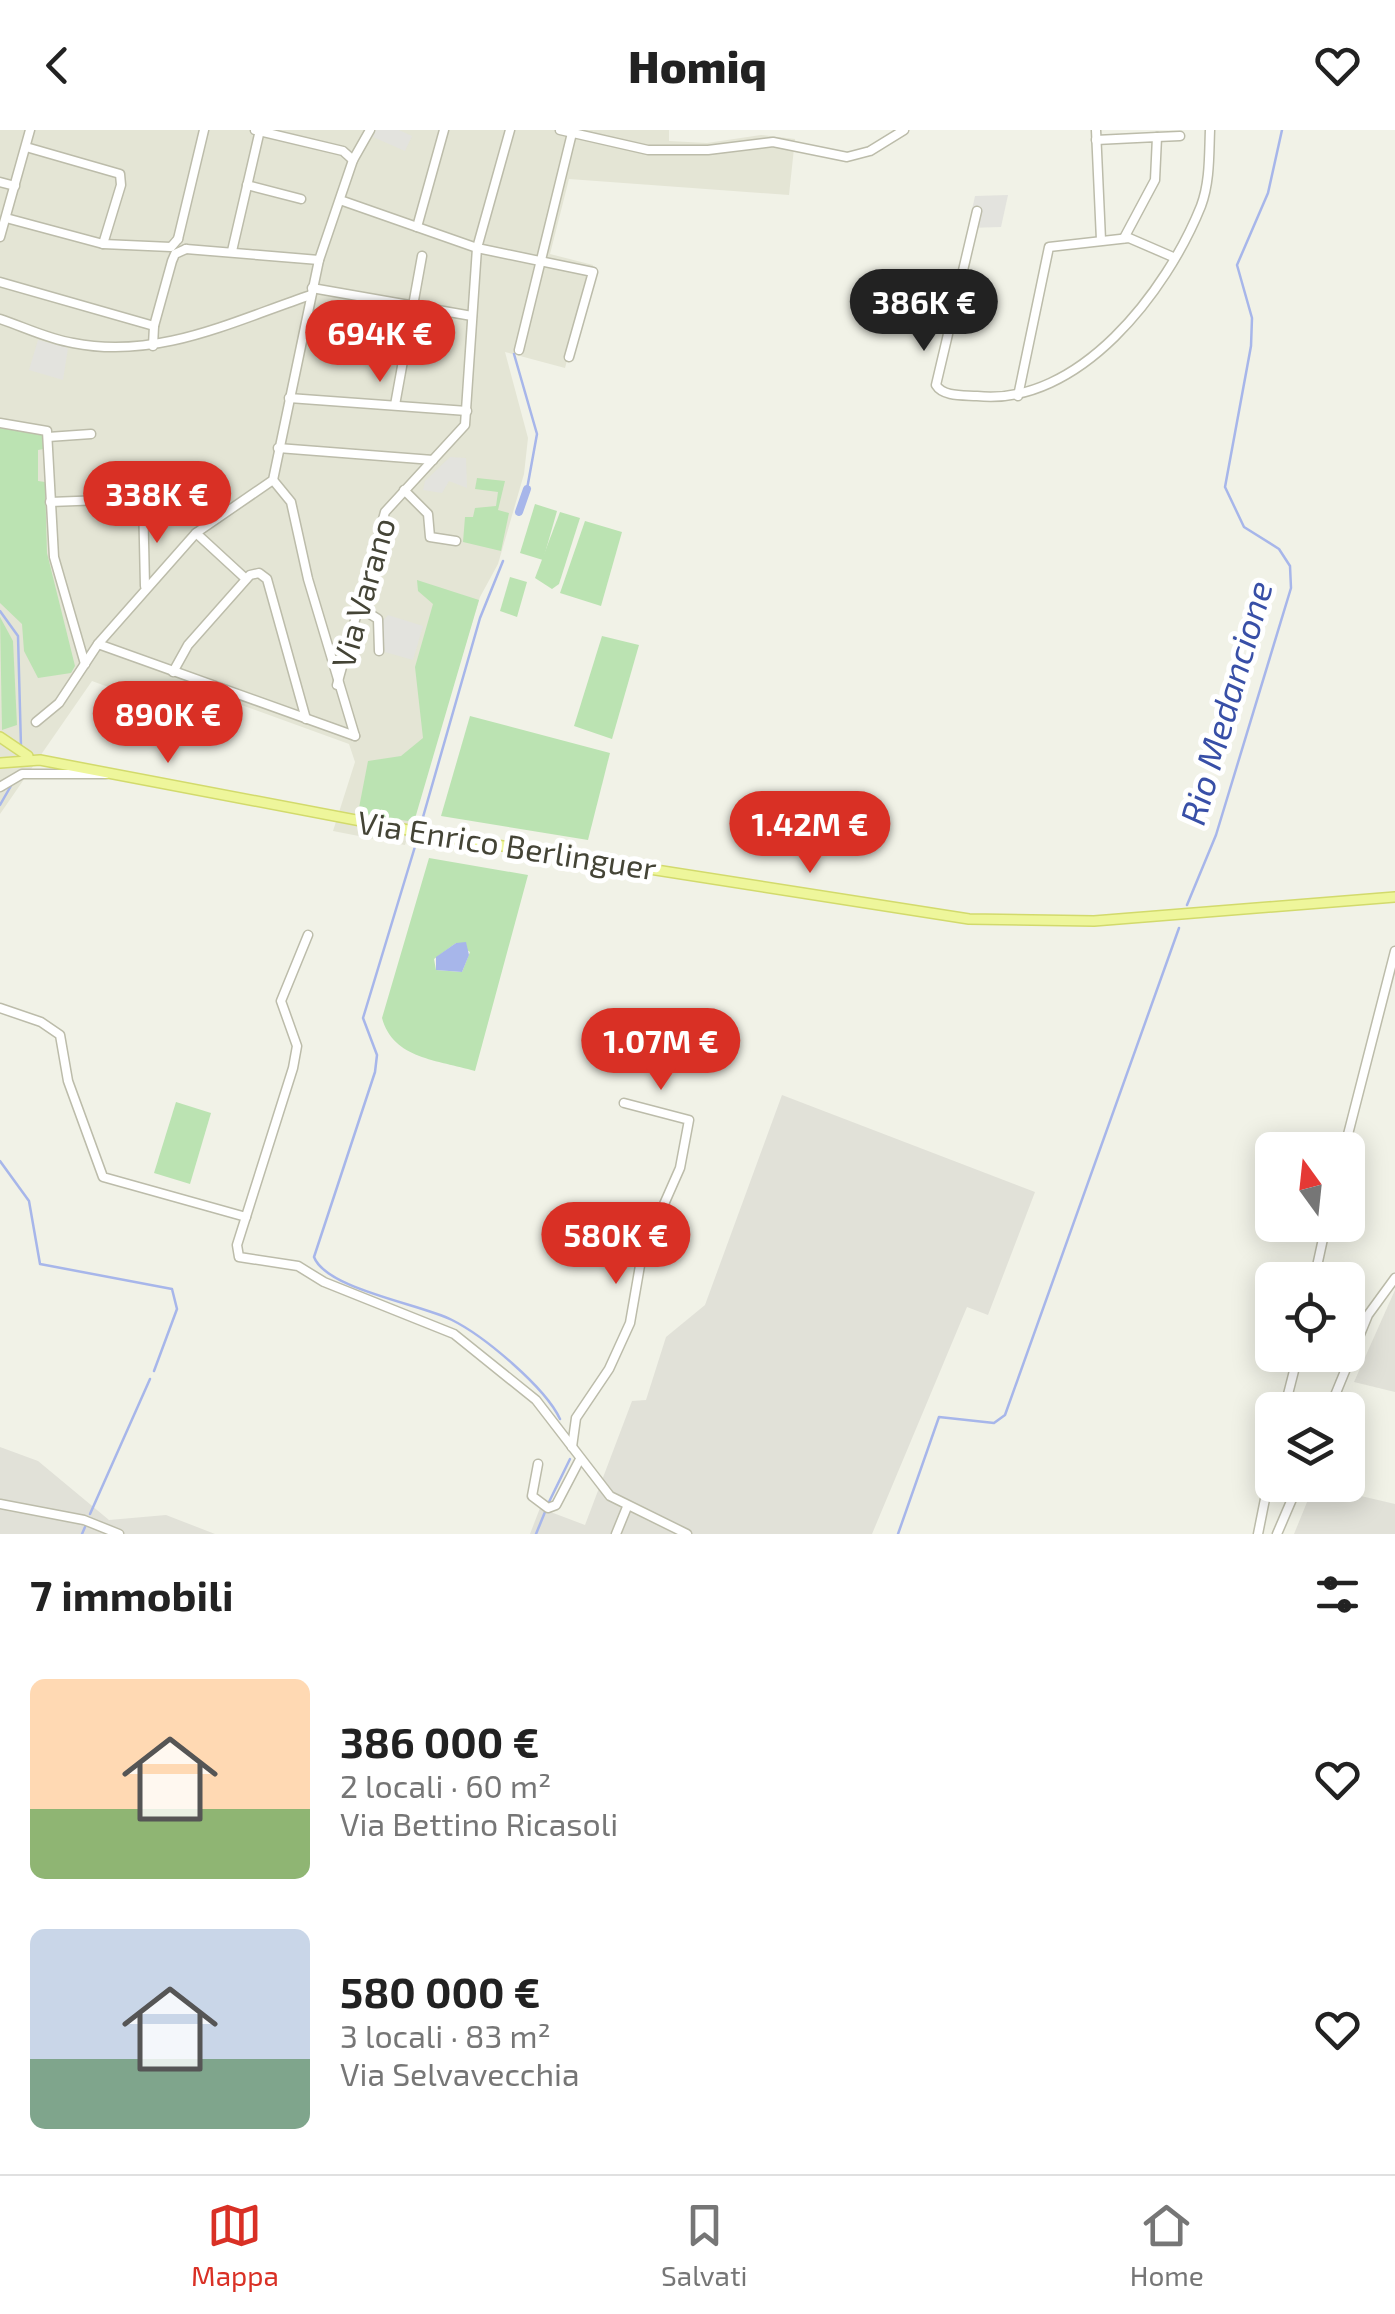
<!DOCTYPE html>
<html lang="it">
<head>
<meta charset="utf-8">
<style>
	body { margin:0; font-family:"Exo 2",sans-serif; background:#f2f2f2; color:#222; height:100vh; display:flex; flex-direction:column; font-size:38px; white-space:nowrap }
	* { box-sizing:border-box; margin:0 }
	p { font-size:32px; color:#767676 }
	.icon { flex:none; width:55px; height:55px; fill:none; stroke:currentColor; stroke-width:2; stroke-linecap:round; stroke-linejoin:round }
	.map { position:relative; height:1404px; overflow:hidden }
	.drawer { display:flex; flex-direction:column; background:#fff; flex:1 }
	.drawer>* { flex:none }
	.needle { width:65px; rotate:345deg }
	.buttons { position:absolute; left:1255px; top:1002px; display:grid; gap:20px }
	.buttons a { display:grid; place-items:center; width:110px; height:110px; border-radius:15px; background:#fff; box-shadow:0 5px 25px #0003; font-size:50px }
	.price { position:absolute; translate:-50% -85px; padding:0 22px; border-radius:35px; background:#d93025; color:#fff; font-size:32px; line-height:65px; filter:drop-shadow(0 2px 5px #0008) }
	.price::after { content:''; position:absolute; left:50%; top:60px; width:30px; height:22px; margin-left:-15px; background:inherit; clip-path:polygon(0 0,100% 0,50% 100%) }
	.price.current { background:#222; color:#fff }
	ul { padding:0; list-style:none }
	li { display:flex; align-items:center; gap:30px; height:250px; padding:0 30px }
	li span { display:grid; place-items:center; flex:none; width:280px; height:200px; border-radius:15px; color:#555 }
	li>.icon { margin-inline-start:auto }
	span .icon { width:120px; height:120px; fill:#fffc; stroke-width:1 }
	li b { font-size:42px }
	h2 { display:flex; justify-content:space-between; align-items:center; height:120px; padding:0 30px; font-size:42px }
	header { display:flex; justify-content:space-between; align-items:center; height:130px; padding:0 30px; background:#fff; font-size:45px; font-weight:800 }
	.tab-bar { display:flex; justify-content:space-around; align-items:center; height:140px; border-top:2px solid #e0e0e0; background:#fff; font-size:28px; color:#767676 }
	.tab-bar a { display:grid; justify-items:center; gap:5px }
	.tab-bar .current { color:#d93025 }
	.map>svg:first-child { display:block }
	.residential { fill:#e4e5d5 }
	.industrial { fill:#e1e1d8 }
	.green { fill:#bbe3b2; fill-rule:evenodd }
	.parking { fill:#e3e3de }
	.water { fill:#a7b6ea }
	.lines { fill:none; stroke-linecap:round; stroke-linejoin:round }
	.stream { stroke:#a7b6ea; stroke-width:2.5 }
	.canal { stroke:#a7b6ea; stroke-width:8 }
	.minor-casing { stroke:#bcbcaa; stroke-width:11 }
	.major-casing { stroke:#d2da6c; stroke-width:12 }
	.minor { stroke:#fff; stroke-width:8 }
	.major { stroke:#eef69b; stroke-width:9 }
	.labels { text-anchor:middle; stroke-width:10; stroke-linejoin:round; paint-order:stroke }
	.street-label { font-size:32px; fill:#444436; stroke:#fff }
	.water-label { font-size:35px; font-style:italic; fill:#384fa7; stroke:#fff }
</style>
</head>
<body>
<header><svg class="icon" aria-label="back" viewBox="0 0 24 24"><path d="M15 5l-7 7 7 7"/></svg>Homiq<svg class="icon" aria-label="heart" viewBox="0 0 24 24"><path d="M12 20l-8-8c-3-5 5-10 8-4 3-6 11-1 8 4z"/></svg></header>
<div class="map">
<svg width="1395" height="1404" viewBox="0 0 1395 1404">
	<rect width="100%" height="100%" fill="#f1f2e7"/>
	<!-- residential -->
	<path class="residential" d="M 0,0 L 669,0 L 669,11 L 707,13 L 761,5 L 795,9 L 789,65 L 569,49 L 550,124 L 593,135 L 565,238 L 505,222 L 528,308 L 524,344 L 498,434 L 480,467 L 405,715 L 333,701 L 355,632 L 349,614 L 175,551 L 168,579 L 92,551 L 0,684 Z"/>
	<!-- industrial -->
	<g class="industrial">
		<path d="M 782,965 L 1035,1062 L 988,1185 L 967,1177 L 872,1404 L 530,1404 L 540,1378 L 585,1395 L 632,1271 L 646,1270 L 666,1207 L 705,1175 Z"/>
		<path d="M 1395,1160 L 1395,1262 L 1354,1252 Z"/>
		<path d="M 0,1317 L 38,1331 L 109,1390 L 166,1385 L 215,1404 L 0,1404 Z"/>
		<path d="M 1314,1355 L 1395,1374 L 1395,1404 L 1294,1404 Z"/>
	</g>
	<!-- green -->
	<g class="green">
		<path d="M 0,298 L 38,301 L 44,306 L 44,319 L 38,320 L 38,351 L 45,352 L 47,423 L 75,536 L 71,543 L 38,548 L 24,521 L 22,494 L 0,473 Z"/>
		<path d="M 477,348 L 505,351 L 498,380 L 509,383 L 501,421 L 463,412 L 465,387 L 473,387 L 475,378 L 496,376 L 498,362 L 475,359 Z"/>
		<path d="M 535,374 L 557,381 L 543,430 L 520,423 Z"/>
		<path d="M 560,382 L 580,388 L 559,454 L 552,459 L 535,448 Z"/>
		<path d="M 585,391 L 622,402 L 601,476 L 560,463 Z"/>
		<path d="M 510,447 L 527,452 L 517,487 L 500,481 Z"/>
		<path d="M 417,450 L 479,470 L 414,692 L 358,683 L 368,631 L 401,626 L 423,608 L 415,537 L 433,474 L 418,461 Z"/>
		<path d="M 0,487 L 13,511 L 17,595 L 2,600 Z"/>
		<path d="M 602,506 L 639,515 L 612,609 L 574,596 Z"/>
		<path d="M 470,586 L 610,623 L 588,710 L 441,686 Z"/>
		<path d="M 429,728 L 528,745 L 475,941 C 438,930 393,929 382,888 ZM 456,813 L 470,822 L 462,842 L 436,840 L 434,829 Z"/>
		<path d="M 176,972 L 211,983 L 190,1054 L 154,1043 Z"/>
	</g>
	<!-- parking -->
	<g class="parking">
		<path d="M 376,0 L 399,0 L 412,6 L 405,21 L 373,7 Z"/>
		<path d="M 1008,65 L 1001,97 L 968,98 L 975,66 Z"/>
		<path d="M 38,210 L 68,218 L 63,250 L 29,240 Z"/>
		<path d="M 450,327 L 466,328 L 467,358 L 449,351 L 442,363 L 423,360 L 425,351 Z"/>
		<path d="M 388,485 L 423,496 L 413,530 L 385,522 L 382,492 Z"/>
	</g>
	<!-- water -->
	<path class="water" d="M 466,812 L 469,825 L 462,842 L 436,840 L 436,827 L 456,813 Z"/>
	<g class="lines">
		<!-- stream -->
		<g class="stream">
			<path d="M 514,224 L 537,304 L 527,359"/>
			<path d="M 0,481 L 18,506 L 21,617"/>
			<path d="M 0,675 L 12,654"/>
			<path d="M 421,694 L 480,488 L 503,431"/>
			<path d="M 417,710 L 363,888 L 377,925 L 375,942 L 314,1127 C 326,1159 420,1174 452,1190 C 484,1206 545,1257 560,1289"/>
			<path d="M 1187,775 L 1216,705 L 1291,458 L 1290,436 L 1279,419 L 1244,397 L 1225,357 L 1251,216 L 1252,188 L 1237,135 L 1268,63 L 1282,0"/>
			<path d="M 0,1031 L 29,1071 L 40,1134 L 172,1159 L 177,1179 L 154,1241"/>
			<path d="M 549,1372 L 570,1329"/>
			<path d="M 90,1384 L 150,1249"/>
			<path d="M 82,1404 L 85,1397"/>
			<path d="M 536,1404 L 545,1382"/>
			<path d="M 898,1404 L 939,1287 L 994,1293 L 1005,1285 L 1179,798"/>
		</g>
		<!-- canal -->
		<path class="canal" d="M 519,382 L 527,359"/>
		<defs>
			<g id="minor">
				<path d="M 255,0 L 343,21 L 353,30"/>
				<path d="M 560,0 L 648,20 L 708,20 L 773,12 L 847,27 L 870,21 L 904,0"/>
				<path d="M 1096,0 L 1101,110"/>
				<path d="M 1157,7 L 1180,6"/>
				<path d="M 1096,10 L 1157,7 L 1155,50 L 1124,108"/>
				<path d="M 26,17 L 120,44 L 121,55 L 103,114"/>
				<path d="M 0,52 L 15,56"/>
				<path d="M 247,55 L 301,69"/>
				<path d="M 340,70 L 477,118 L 593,142 L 569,227"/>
				<path d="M 977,81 L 936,255 C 943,267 964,265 977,266 C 1079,277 1167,161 1201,76 C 1210,52 1209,25 1210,0"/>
				<path d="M 6,88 L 103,114 L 171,117 L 178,109"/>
				<path d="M 417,97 L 444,0"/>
				<path d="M 0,107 L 30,0"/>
				<path d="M 178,109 L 204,0"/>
				<path d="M 186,119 L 319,130"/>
				<path d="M 232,121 L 260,0"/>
				<path d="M 0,152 L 154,196"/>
				<path d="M 312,158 L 472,186"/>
				<path d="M 0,189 C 24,197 48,209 73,213 C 158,230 233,191 311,165"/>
				<path d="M 153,216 L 154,196 L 172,131 L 175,124 L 186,119"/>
				<path d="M 519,220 L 572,3"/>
				<path d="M 1018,266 L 1049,117 L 1129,108 L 1173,127"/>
				<path d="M 289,268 L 467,281"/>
				<path d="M 395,275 L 422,126"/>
				<path d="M 0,293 L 47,301 L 54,427 L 85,534"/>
				<path d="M 48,307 L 91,304"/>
				<path d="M 278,318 L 433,330"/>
				<path d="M 273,350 L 291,372 L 308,449 L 355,606"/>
				<path d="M 404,360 L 428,384 L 430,407 L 456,411"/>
				<path d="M 143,368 L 145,456"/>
				<path d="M 50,372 L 182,367"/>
				<path d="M 196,403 L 246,449"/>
				<path d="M 359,477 L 378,489 L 379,521"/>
				<path d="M 98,514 L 355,606"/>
				<path d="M 173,542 L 188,515 L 250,445 L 259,443 L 267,449 L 306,589"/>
				<path d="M 337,555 L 385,382 L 465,295 L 477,118 L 510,0"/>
				<path d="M 36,592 L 59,573 L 98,514 L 196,403 L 273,350 L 319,130 L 353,30 L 370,0"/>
				<path d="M 0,657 L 22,644 L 106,644"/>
				<path d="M 308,805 L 281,871 L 297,916 L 293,938 L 237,1115 L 239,1127 L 298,1136 L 324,1152 L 454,1204 L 536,1270 L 610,1366 L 687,1404"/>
				<path d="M 0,878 L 41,892 L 60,905 L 68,951 L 103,1047 L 246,1087"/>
				<path d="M 1344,1020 L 1395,821"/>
				<path d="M 1314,1150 L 1326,1095"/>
				<path d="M 1284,1280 L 1298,1225"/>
				<path d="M 1329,1280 L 1368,1185 L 1395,1148"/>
				<path d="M 572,1317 L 576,1288 L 609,1239 L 630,1193 L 642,1124 L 680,1038 L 689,990 L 624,973"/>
				<path d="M 538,1334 L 532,1366 L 548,1378 L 556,1375 L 579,1331"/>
				<path d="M 0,1374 L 84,1390 L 119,1404"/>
				<path d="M 616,1404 L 627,1377"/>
				<path d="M 1258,1404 L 1272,1334"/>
				<path d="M 1277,1404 L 1298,1355"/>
			</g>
			<g id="major">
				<path d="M 0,607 L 28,626"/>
				<path d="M 0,633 L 40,630 L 445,707 L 969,789 L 1094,791 L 1395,767"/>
			</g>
		</defs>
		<!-- minor casing -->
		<use href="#minor" class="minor-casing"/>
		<!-- major casing -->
		<use href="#major" class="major-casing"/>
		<!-- minor -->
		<use href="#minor" class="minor"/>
		<!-- major -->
		<use href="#major" class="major"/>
	</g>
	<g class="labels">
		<!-- street labels -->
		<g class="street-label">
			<text transform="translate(364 463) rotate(-74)" y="11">Via Varano</text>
			<text transform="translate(507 716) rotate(9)" y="11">Via Enrico Berlinguer</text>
		</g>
		<!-- water labels -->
		<g class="water-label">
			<text transform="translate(1227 573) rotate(-74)" y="12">Rio Medancione</text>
		</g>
	</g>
</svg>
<div class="buttons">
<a><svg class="needle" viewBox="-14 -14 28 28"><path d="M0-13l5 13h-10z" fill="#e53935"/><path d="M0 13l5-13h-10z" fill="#767676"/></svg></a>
<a><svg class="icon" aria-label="locate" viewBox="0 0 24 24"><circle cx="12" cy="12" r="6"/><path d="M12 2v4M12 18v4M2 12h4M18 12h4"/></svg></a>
<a><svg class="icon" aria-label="layers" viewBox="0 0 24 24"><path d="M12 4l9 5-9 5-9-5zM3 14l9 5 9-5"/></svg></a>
</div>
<b class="price current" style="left:924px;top:224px">386K €</b>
<b class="price" style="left:380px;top:255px">694K €</b>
<b class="price" style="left:157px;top:416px">338K €</b>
<b class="price" style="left:168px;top:636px">890K €</b>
<b class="price" style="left:810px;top:746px">1.42M €</b>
<b class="price" style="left:661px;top:963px">1.07M €</b>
<b class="price" style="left:616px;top:1157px">580K €</b>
</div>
<section class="drawer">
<h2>7 immobili<svg class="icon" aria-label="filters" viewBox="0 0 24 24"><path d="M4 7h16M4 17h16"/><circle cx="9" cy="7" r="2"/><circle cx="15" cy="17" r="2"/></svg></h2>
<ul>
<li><span style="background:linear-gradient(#ffd9b3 65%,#8fb573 0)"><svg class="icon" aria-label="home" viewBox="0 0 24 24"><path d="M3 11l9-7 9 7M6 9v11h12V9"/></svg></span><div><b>386 000 €</b><p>2 locali · 60 m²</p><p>Via Bettino Ricasoli</p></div><svg class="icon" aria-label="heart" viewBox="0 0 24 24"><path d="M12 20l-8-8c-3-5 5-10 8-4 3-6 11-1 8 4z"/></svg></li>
<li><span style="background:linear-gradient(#c9d6e8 65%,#7fa58c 0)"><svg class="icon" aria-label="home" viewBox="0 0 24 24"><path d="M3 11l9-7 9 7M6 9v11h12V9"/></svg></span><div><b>580 000 €</b><p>3 locali · 83 m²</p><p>Via Selvavecchia</p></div><svg class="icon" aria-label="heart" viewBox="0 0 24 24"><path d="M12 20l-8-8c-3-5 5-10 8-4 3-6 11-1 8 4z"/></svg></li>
</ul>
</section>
<nav class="tab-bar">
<a class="current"><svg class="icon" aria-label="map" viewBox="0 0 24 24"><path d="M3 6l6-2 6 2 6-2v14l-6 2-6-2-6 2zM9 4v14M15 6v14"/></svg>Mappa</a>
<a><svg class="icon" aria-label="saved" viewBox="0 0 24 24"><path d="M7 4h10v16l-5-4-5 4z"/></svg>Salvati</a>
<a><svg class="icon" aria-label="home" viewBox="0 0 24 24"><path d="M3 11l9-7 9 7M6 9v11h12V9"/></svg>Home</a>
</nav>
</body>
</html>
